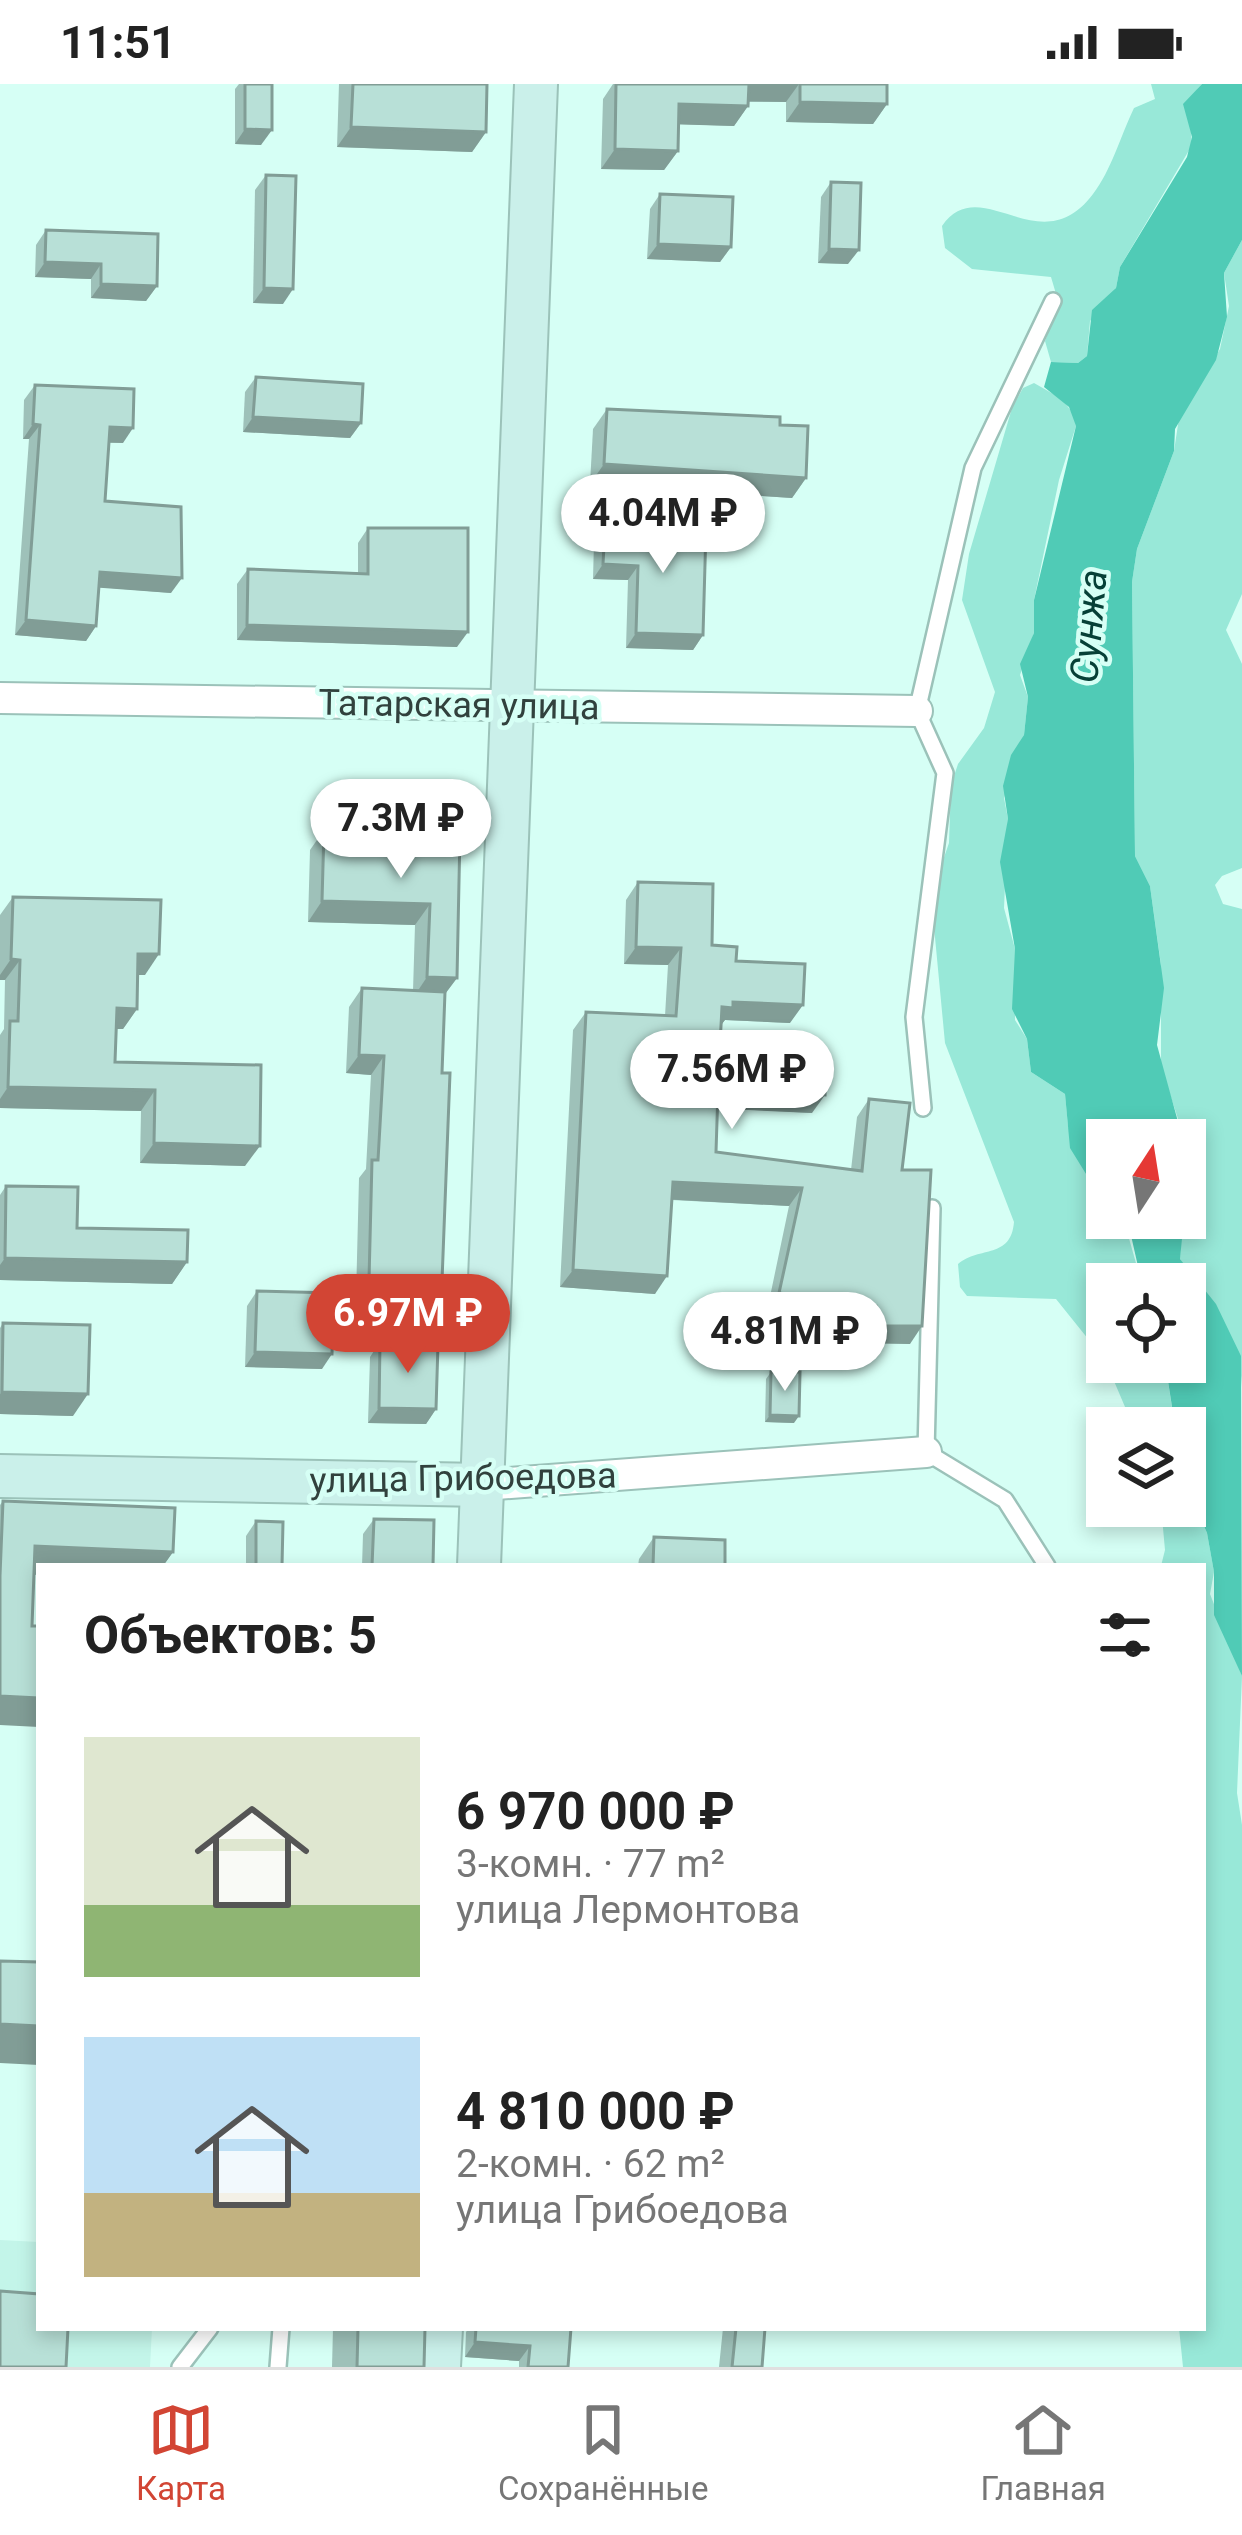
<!DOCTYPE html>
<html lang="ru">
<head>
<meta charset="utf-8">
<style>
	body { margin:0; font-family:Roboto,sans-serif; background:#f6f6f6; color:#222; height:100vh; display:flex; flex-direction:column; font-size:45px; white-space:nowrap }
	* { box-sizing:border-box; margin:0 }
	p { font-size:39px; color:#767676 }
	.icon { flex:none; width:66px; height:66px; fill:none; stroke:currentColor; stroke-width:2; stroke-linecap:round; stroke-linejoin:round }
	.map { position:relative; flex:1; overflow:hidden }
	.side { position:absolute; left:36px; top:1479px; width:1170px; height:768px; display:flex; flex-direction:column; background:#fff; border-radius:0px; box-shadow:0 6px 18px #0003 }
	.side>* { flex:none }
	.needle { width:78px; rotate:12deg }
	.buttons { position:absolute; left:1086px; top:1035px; display:grid; gap:24px }
	.buttons a { display:grid; place-items:center; width:120px; height:120px; border-radius:0px; background:#fff; box-shadow:0 6px 18px #0003; font-size:60px }
	.price { position:absolute; translate:-50% -102px; padding:0 27px; border-radius:42px; background:#fff; color:#222; font-size:39px; line-height:78px; filter:drop-shadow(0 3px 6px #0008) }
	.price::after { content:''; position:absolute; left:50%; top:72px; width:36px; height:27px; margin-left:-18px; background:inherit; clip-path:polygon(0 0,100% 0,50% 100%) }
	.price.selected { background:#d24534; color:#fff }
	ul { padding:0; list-style:none }
	li { display:flex; align-items:center; gap:36px; height:300px; padding:0 48px }
	li span { display:grid; place-items:center; flex:none; width:336px; height:240px; border-radius:0px; color:#555 }
	li>.icon { margin-inline-start:auto }
	span .icon { width:144px; height:144px; fill:#fffc; stroke-width:1 }
	li b { font-size:51px }
	h2 { display:flex; justify-content:space-between; align-items:center; height:144px; padding:0 48px; font-size:51px }
	.status { display:flex; justify-content:space-between; align-items:center; height:84px; padding:0 60px; background:#fff; direction:ltr }
	.status svg { height:33px; fill:currentColor }
	.tab-bar { display:flex; justify-content:space-around; align-items:center; height:168px; border-top:3px solid #e0e0e0; background:#fff; font-size:33px; color:#767676 }
	.tab-bar a { display:grid; justify-items:center; gap:6px }
	.tab-bar .selected { color:#d24534 }
	.map>svg:first-child { display:block }
	.built { fill:#c3f5e9 }
	.green { fill:#98e8d8 }
	.water { fill:#50cbb6 }
	.lines { fill:none; stroke-linecap:round; stroke-linejoin:round }
	.lane-casing { stroke:#9bc2b9; stroke-width:20 }
	.street-casing { stroke:#9bc2b9; stroke-width:34 }
	.secondary-casing { stroke:#9bc2b9; stroke-width:46 }
	.lane { stroke:#fff; stroke-width:15 }
	.street { stroke:#fff; stroke-width:30 }
	.secondary { stroke:#caf0ea; stroke-width:42 }
	.wall { fill:#9ec1b9 }
	.shaded-wall { fill:#819d96 }
	.building { fill:#b8e0d7; stroke:#819d96; stroke-width:3 }
	.labels { text-anchor:middle; stroke-width:9; stroke-linejoin:round; paint-order:stroke }
	.street-label { font-size:36px; fill:#31413d; stroke:#d6fff5 }
	.water-label { font-size:39px; font-style:italic; fill:#064037; stroke:#d6fff5 }
</style>
</head>
<body>
<div class="status"><b>11:51</b><svg viewBox="0 0 49 12"><path d="M0 12V9h3v3zM5 12V6h3v6zM10 12V3h3v9zM15 12V0h3v12zM26 1h20v11H26zM47 4h2v5h-2z"/></svg></div>
<div class="map">
<svg width="1242" height="2283" viewBox="0 0 1242 2283">
	<rect width="100%" height="100%" fill="#d6fff5"/>
	<!-- built -->
	<path class="built" d="M 0,2156 L 39,2158 L 39,2244 L 152,2244 L 150,2283 L 0,2283 Z"/>
	<!-- green -->
	<g class="green">
		<path d="M 1151,0 L 1202,0 C 1179,24 1194,35 1191,63 L 1120,183 L 1116,204 L 1090,237 L 1087,272 L 1078,279 L 1051,278 L 1045,257 L 1059,220 L 1051,193 L 972,185 L 945,164 L 942,142 C 981,86 1040,181 1093,110 C 1111,87 1121,51 1134,24 L 1155,15 Z"/>
		<path d="M 1242,156 L 1242,510 L 1226,546 L 1242,580 L 1242,784 L 1222,792 L 1215,801 L 1223,820 L 1242,825 L 1242,1303 C 1240,1248 1208,1220 1180,1175 L 1185,1056 L 1161,983 L 1161,881 L 1150,802 L 1135,772 L 1132,498 L 1137,465 L 1174,367 L 1179,334 L 1220,265 L 1229,222 L 1224,189 Z"/>
		<path d="M 1034,299 L 1062,315 L 1075,332 L 1076,342 L 1059,396 L 1034,516 L 1034,549 L 1020,591 L 1028,613 L 1024,651 L 1004,714 L 1008,735 L 1004,824 L 1015,865 L 1015,936 L 1027,955 L 1031,988 L 1065,1010 L 1068,1042 L 1107,1134 L 1124,1137 L 1142,1200 L 1107,1200 L 1107,1278 L 1165,1278 L 1173,1330 L 1169,1344 L 1134,1344 L 1105,1276 L 1056,1215 L 967,1212 L 960,1203 L 958,1180 C 980,1162 1011,1175 1014,1138 L 945,959 L 931,811 L 949,759 L 951,701 L 958,680 L 984,644 L 995,608 L 962,516 L 969,470 L 1012,324 L 1023,304 Z"/>
		<path d="M 1185,1398 L 1207,1449 L 1214,1488 L 1210,1510 L 1242,1592 L 1237,1709 L 1242,1741 L 1242,2283 L 1183,2283 L 1179,2244 L 1203,2244 L 1203,1482 L 1161,1482 L 1165,1466 L 1161,1422 L 1185,1422 Z"/>
	</g>
	<!-- water -->
	<g class="water">
		<path d="M 1202,0 L 1242,0 L 1242,156 L 1224,189 L 1227,233 L 1216,276 L 1175,345 L 1174,367 L 1137,465 L 1132,498 L 1135,772 L 1150,802 L 1164,904 L 1157,961 L 1183,1056 L 1107,1056 L 1107,1124 L 1070,1064 L 1065,1010 L 1031,988 L 1027,955 L 1012,925 L 1015,865 L 1000,778 L 1008,735 L 1003,702 L 1011,671 L 1024,651 L 1028,613 L 1020,580 L 1034,549 L 1034,516 L 1076,342 L 1069,323 L 1044,303 L 1051,278 L 1078,279 L 1087,272 L 1092,226 L 1116,204 L 1120,183 L 1187,73 L 1192,53 L 1183,20 Z"/>
		<path d="M 1120,1134 L 1184,1134 L 1180,1175 L 1216,1220 L 1241,1272 L 1242,1592 L 1214,1531 L 1214,1488 L 1207,1449 L 1185,1398 L 1185,1344 L 1169,1344 L 1173,1329 L 1165,1278 L 1185,1278 L 1185,1200 L 1142,1200 L 1130,1147 Z"/>
	</g>
	<g class="lines">
		<defs>
			<g id="lane">
				<path d="M 923,1024 L 914,933 L 945,689 L 917,627 L 973,384 L 1053,217"/>
				<path d="M 932,1124 L 926,1368 L 1005,1416 L 1047,1482"/>
				<path d="M 180,2283 L 210,2244"/>
				<path d="M 278,2283 L 281,2244"/>
			</g>
			<g id="street">
				<path d="M 0,614 L 917,627"/>
				<path d="M 483,1401 L 926,1368"/>
			</g>
			<g id="secondary">
				<path d="M 0,1392 L 483,1401"/>
				<path d="M 479,1482 L 536,0"/>
				<path d="M 439,2283 L 441,2244"/>
			</g>
		</defs>
		<!-- lane casing -->
		<use href="#lane" class="lane-casing"/>
		<!-- street casing -->
		<use href="#street" class="street-casing"/>
		<!-- secondary casing -->
		<use href="#secondary" class="secondary-casing"/>
		<!-- lane -->
		<use href="#lane" class="lane"/>
		<!-- street -->
		<use href="#street" class="street"/>
		<!-- secondary -->
		<use href="#secondary" class="secondary"/>
	</g>
	<!-- wall -->
	<g class="wall">
		<path d="M 239,0 L 272,0 L 261,61 L 235,60 L 235,5 Z"/>
		<path d="M 339,0 L 487,0 L 486,48 L 472,68 L 337,63 Z"/>
		<path d="M 613,0 L 887,0 L 887,20 L 873,40 L 786,38 L 786,18 L 748,18 L 748,22 L 734,42 L 679,40 L 678,67 L 664,86 L 601,85 L 603,15 Z"/>
		<path d="M 266,91 L 283,220 L 253,219 L 255,106 Z"/>
		<path d="M 831,98 L 848,180 L 818,179 L 821,113 Z"/>
		<path d="M 660,110 L 731,163 L 720,178 L 647,175 L 650,125 Z"/>
		<path d="M 46,146 L 157,202 L 146,217 L 91,214 L 91,195 L 35,193 L 36,161 Z"/>
		<path d="M 256,293 L 361,339 L 350,354 L 243,348 L 245,308 Z"/>
		<path d="M 35,301 L 123,359 L 109,359 L 105,417 L 171,509 L 99,503 L 96,542 L 86,557 L 15,551 L 29,355 L 23,355 L 24,316 Z"/>
		<path d="M 607,325 L 806,394 L 792,414 L 590,400 L 593,345 Z"/>
		<path d="M 605,443 L 703,551 L 693,566 L 626,564 L 628,496 L 593,495 L 594,458 Z"/>
		<path d="M 368,444 L 457,563 L 237,556 L 237,500 L 248,485 L 358,490 L 358,459 Z"/>
		<path d="M 324,746 L 460,749 L 457,894 L 445,910 L 429,1216 L 356,1214 L 359,1094 L 366,1085 L 371,991 L 346,989 L 349,923 L 362,904 L 413,907 L 415,841 L 308,838 L 310,766 Z"/>
		<path d="M 638,798 L 712,861 L 736,877 L 790,939 L 725,936 L 721,941 L 719,979 L 812,1029 L 718,1024 L 716,1068 L 851,1086 L 857,1033 L 869,1015 L 902,1086 L 910,1260 L 864,1259 L 864,1239 L 767,1227 L 789,1122 L 672,1116 L 655,1210 L 560,1203 L 573,946 L 586,928 L 665,932 L 668,881 L 624,880 L 626,816 Z"/>
		<path d="M 13,813 L 145,891 L 138,891 L 137,925 L 123,945 L 116,945 L 115,978 L 261,981 L 245,1082 L 140,1079 L 141,1027 L 0,1024 L 0,951 L 4,945 L 5,896 L 0,896 L 0,831 Z"/>
		<path d="M 6,1102 L 77,1144 L 187,1178 L 172,1200 L 0,1196 L 0,1111 Z"/>
		<path d="M 257,1207 L 322,1285 L 245,1283 L 247,1222 Z"/>
		<path d="M 3,1239 L 73,1332 L 0,1330 L 0,1244 Z"/>
		<path d="M 380,1258 L 436,1325 L 426,1340 L 368,1339 L 370,1273 Z"/>
		<path d="M 771,1288 L 794,1339 L 765,1338 L 766,1295 Z"/>
		<path d="M 3,1417 L 173,1468 L 163,1482 L 39,1482 L 34,1491 L 32,1542 L 0,1641 L 0,1421 Z"/>
		<path d="M 374,1435 L 433,1482 L 362,1482 L 363,1450 Z"/>
		<path d="M 256,1437 L 282,1482 L 246,1482 L 246,1452 Z"/>
		<path d="M 654,1453 L 725,1482 L 638,1482 L 639,1475 Z"/>
		<path d="M 333,2244 L 425,2244 L 424,2283 L 332,2283 Z"/>
		<path d="M 469,2244 L 571,2244 L 568,2283 L 519,2283 L 519,2277 L 465,2273 L 466,2248 Z"/>
		<path d="M 723,2244 L 765,2244 L 762,2283 L 719,2283 Z"/>
	</g>
	<!-- shaded-wall -->
	<g class="shaded-wall">
		<path d="M 747,0 L 799,0 L 786,18 L 735,17 Z"/>
		<path d="M 800,18 L 887,20 L 873,40 L 786,38 Z"/>
		<path d="M 679,20 L 748,22 L 734,42 L 665,40 Z"/>
		<path d="M 351,43 L 486,48 L 472,68 L 337,63 Z"/>
		<path d="M 245,45 L 272,46 L 261,61 L 235,60 Z"/>
		<path d="M 615,65 L 678,67 L 664,86 L 601,85 Z"/>
		<path d="M 658,160 L 731,163 L 720,178 L 647,175 Z"/>
		<path d="M 829,165 L 859,166 L 848,180 L 818,179 Z"/>
		<path d="M 45,178 L 101,180 L 91,195 L 35,193 Z"/>
		<path d="M 101,200 L 157,202 L 146,217 L 91,214 Z"/>
		<path d="M 264,204 L 293,205 L 283,220 L 253,219 Z"/>
		<path d="M 253,333 L 361,339 L 350,354 L 243,348 Z"/>
		<path d="M 33,340 L 40,341 L 29,355 L 23,355 Z"/>
		<path d="M 110,343 L 133,344 L 123,359 L 99,358 Z"/>
		<path d="M 604,380 L 806,394 L 792,414 L 590,400 Z"/>
		<path d="M 603,480 L 638,482 L 628,496 L 593,495 Z"/>
		<path d="M 100,488 L 182,494 L 171,509 L 90,503 Z"/>
		<path d="M 26,536 L 96,542 L 86,557 L 15,551 Z"/>
		<path d="M 247,541 L 468,548 L 457,563 L 237,556 Z"/>
		<path d="M 636,549 L 703,551 L 693,566 L 626,564 Z"/>
		<path d="M 322,817 L 430,820 L 415,841 L 308,838 Z"/>
		<path d="M 636,863 L 681,864 L 668,881 L 624,880 Z"/>
		<path d="M 138,870 L 159,870 L 145,891 L 124,891 Z"/>
		<path d="M 11,875 L 20,876 L 5,896 L 0,896 L 0,891 Z"/>
		<path d="M 427,893 L 457,894 L 442,914 L 413,914 Z"/>
		<path d="M 733,918 L 803,921 L 790,939 L 725,936 L 721,941 L 722,923 Z"/>
		<path d="M 117,924 L 137,925 L 123,945 L 102,945 Z"/>
		<path d="M 359,971 L 384,972 L 371,991 L 346,989 Z"/>
		<path d="M 8,1003 L 155,1006 L 141,1027 L 0,1024 L 0,1015 Z"/>
		<path d="M 718,1006 L 825,1011 L 812,1029 L 706,1024 Z"/>
		<path d="M 154,1059 L 260,1062 L 245,1082 L 140,1079 Z"/>
		<path d="M 673,1098 L 802,1104 L 789,1122 L 661,1115 Z"/>
		<path d="M 5,1174 L 187,1178 L 172,1200 L 0,1196 L 0,1181 Z"/>
		<path d="M 573,1186 L 667,1192 L 655,1210 L 560,1203 Z"/>
		<path d="M 369,1196 L 442,1197 L 429,1216 L 356,1214 Z"/>
		<path d="M 779,1209 L 876,1222 L 864,1239 L 767,1227 Z"/>
		<path d="M 876,1242 L 922,1242 L 910,1260 L 864,1259 Z"/>
		<path d="M 255,1268 L 332,1270 L 322,1285 L 245,1283 Z"/>
		<path d="M 2,1308 L 88,1310 L 73,1332 L 0,1330 L 0,1310 Z"/>
		<path d="M 379,1324 L 436,1325 L 426,1340 L 368,1339 Z"/>
		<path d="M 770,1331 L 799,1332 L 794,1339 L 765,1338 Z"/>
		<path d="M 35,1462 L 173,1468 L 163,1482 L 39,1482 L 39,1491 L 15,1490 Z"/>
		<path d="M 0,1612 L 39,1614 L 39,1643 L 0,1641 Z"/>
		<path d="M 0,1940 L 39,1942 L 39,1981 L 0,1979 Z"/>
		<path d="M 475,2258 L 530,2262 L 519,2277 L 465,2273 Z"/>
	</g>
	<!-- building -->
	<g class="building">
		<path d="M 245,0 L 272,0 L 272,46 L 245,45 Z"/>
		<path d="M 353,0 L 487,0 L 486,48 L 351,43 Z"/>
		<path d="M 616,0 L 749,0 L 748,22 L 679,20 L 678,67 L 615,65 Z"/>
		<path d="M 800,0 L 887,0 L 887,20 L 800,18 Z"/>
		<path d="M 266,91 L 296,92 L 293,205 L 264,204 Z"/>
		<path d="M 831,98 L 861,99 L 859,166 L 829,165 Z"/>
		<path d="M 660,110 L 733,113 L 731,163 L 658,160 Z"/>
		<path d="M 46,146 L 158,150 L 157,202 L 101,200 L 101,180 L 45,178 Z"/>
		<path d="M 256,293 L 363,300 L 361,339 L 253,333 Z"/>
		<path d="M 35,301 L 134,305 L 133,344 L 110,343 L 105,417 L 181,423 L 182,494 L 100,488 L 96,542 L 26,536 L 40,341 L 33,340 Z"/>
		<path d="M 607,325 L 780,333 L 780,341 L 808,342 L 806,394 L 604,380 Z"/>
		<path d="M 605,443 L 706,445 L 703,551 L 636,549 L 638,482 L 603,480 Z"/>
		<path d="M 368,444 L 468,444 L 468,548 L 247,541 L 248,485 L 368,490 Z"/>
		<path d="M 324,746 L 460,749 L 457,894 L 427,893 L 430,820 L 322,817 Z"/>
		<path d="M 638,798 L 713,800 L 712,861 L 737,863 L 736,877 L 805,880 L 803,921 L 733,918 L 733,924 L 722,923 L 719,979 L 826,984 L 825,1011 L 718,1006 L 716,1068 L 862,1087 L 869,1015 L 910,1019 L 902,1086 L 931,1086 L 922,1242 L 876,1242 L 876,1222 L 779,1209 L 802,1104 L 673,1098 L 667,1192 L 573,1186 L 586,928 L 676,932 L 681,864 L 636,863 Z"/>
		<path d="M 13,813 L 161,816 L 159,870 L 138,870 L 137,925 L 117,924 L 115,978 L 261,981 L 260,1062 L 154,1059 L 155,1006 L 8,1003 L 10,937 L 18,937 L 20,876 L 11,875 Z"/>
		<path d="M 362,904 L 445,908 L 442,989 L 450,989 L 442,1197 L 369,1196 L 372,1076 L 378,1076 L 384,972 L 359,971 Z"/>
		<path d="M 6,1102 L 78,1103 L 77,1144 L 188,1146 L 187,1178 L 5,1174 Z"/>
		<path d="M 257,1207 L 334,1209 L 332,1270 L 255,1268 Z"/>
		<path d="M 3,1239 L 90,1241 L 88,1310 L 2,1308 Z"/>
		<path d="M 380,1258 L 438,1260 L 436,1325 L 379,1324 Z"/>
		<path d="M 771,1288 L 800,1288 L 799,1332 L 770,1331 Z"/>
		<path d="M 3,1417 L 175,1424 L 173,1468 L 35,1462 L 32,1542 L 39,1542 L 39,1614 L 0,1612 L 0,1492 Z"/>
		<path d="M 374,1435 L 434,1436 L 433,1482 L 372,1482 Z"/>
		<path d="M 256,1437 L 283,1438 L 282,1482 L 256,1482 Z"/>
		<path d="M 654,1453 L 725,1456 L 725,1482 L 653,1482 Z"/>
		<path d="M 0,1877 L 39,1878 L 39,1942 L 0,1940 Z"/>
		<path d="M 0,2207 L 39,2210 L 39,2244 L 68,2244 L 66,2283 L 0,2283 Z"/>
		<path d="M 358,2244 L 425,2244 L 424,2283 L 357,2283 Z"/>
		<path d="M 476,2244 L 571,2244 L 568,2283 L 528,2283 L 530,2262 L 475,2258 Z"/>
		<path d="M 736,2244 L 765,2244 L 762,2283 L 732,2283 Z"/>
	</g>
	<g class="labels">
		<!-- street labels -->
		<g class="street-label">
			<text transform="translate(459 620) rotate(1)" y="13">Татарская улица</text>
			<text transform="translate(463 1393) rotate(-1)" y="13">улица Грибоедова</text>
		</g>
		<!-- water labels -->
		<g class="water-label">
			<text transform="translate(1088 542) rotate(-85)" y="14">Сунжа</text>
		</g>
	</g>
</svg>
<div class="buttons">
<a><svg class="needle" viewBox="-14 -14 28 28"><path d="M0-13l5 13h-10z" fill="#e53935"/><path d="M0 13l5-13h-10z" fill="#767676"/></svg></a>
<a><svg class="icon" aria-label="locate" viewBox="0 0 24 24"><circle cx="12" cy="12" r="6"/><path d="M12 2v4M12 18v4M2 12h4M18 12h4"/></svg></a>
<a><svg class="icon" aria-label="layers" viewBox="0 0 24 24"><path d="M12 4l9 5-9 5-9-5zM3 14l9 5 9-5"/></svg></a>
</div>
<b class="price" style="left:663px;top:492px">4.04M ₽</b>
<b class="price" style="left:401px;top:797px">7.3M ₽</b>
<b class="price" style="left:732px;top:1048px">7.56M ₽</b>
<b class="price selected" style="left:408px;top:1292px">6.97M ₽</b>
<b class="price" style="left:785px;top:1310px">4.81M ₽</b>
<section class="side">
<h2>Объектов: 5<svg class="icon" aria-label="filters" viewBox="0 0 24 24"><path d="M4 7h16M4 17h16"/><circle cx="9" cy="7" r="2"/><circle cx="15" cy="17" r="2"/></svg></h2>
<ul>
<li><span style="background:linear-gradient(#dfe7d0 70%,#8fb573 0)"><svg class="icon" aria-label="home" viewBox="0 0 24 24"><path d="M3 11l9-7 9 7M6 9v11h12V9"/></svg></span><div><b>6 970 000 ₽</b><p>3-комн. · 77 m²</p><p>улица Лермонтова</p></div></li>
<li><span style="background:linear-gradient(#bfe0f5 65%,#c2b280 0)"><svg class="icon" aria-label="home" viewBox="0 0 24 24"><path d="M3 11l9-7 9 7M6 9v11h12V9"/></svg></span><div><b>4 810 000 ₽</b><p>2-комн. · 62 m²</p><p>улица Грибоедова</p></div></li>
</ul>
</section>
</div>
<nav class="tab-bar">
<a class="selected"><svg class="icon" aria-label="map" viewBox="0 0 24 24"><path d="M3 6l6-2 6 2 6-2v14l-6 2-6-2-6 2zM9 4v14M15 6v14"/></svg>Карта</a>
<a><svg class="icon" aria-label="saved" viewBox="0 0 24 24"><path d="M7 4h10v16l-5-4-5 4z"/></svg>Сохранённые</a>
<a><svg class="icon" aria-label="home" viewBox="0 0 24 24"><path d="M3 11l9-7 9 7M6 9v11h12V9"/></svg>Главная</a>
</nav>
</body>
</html>
